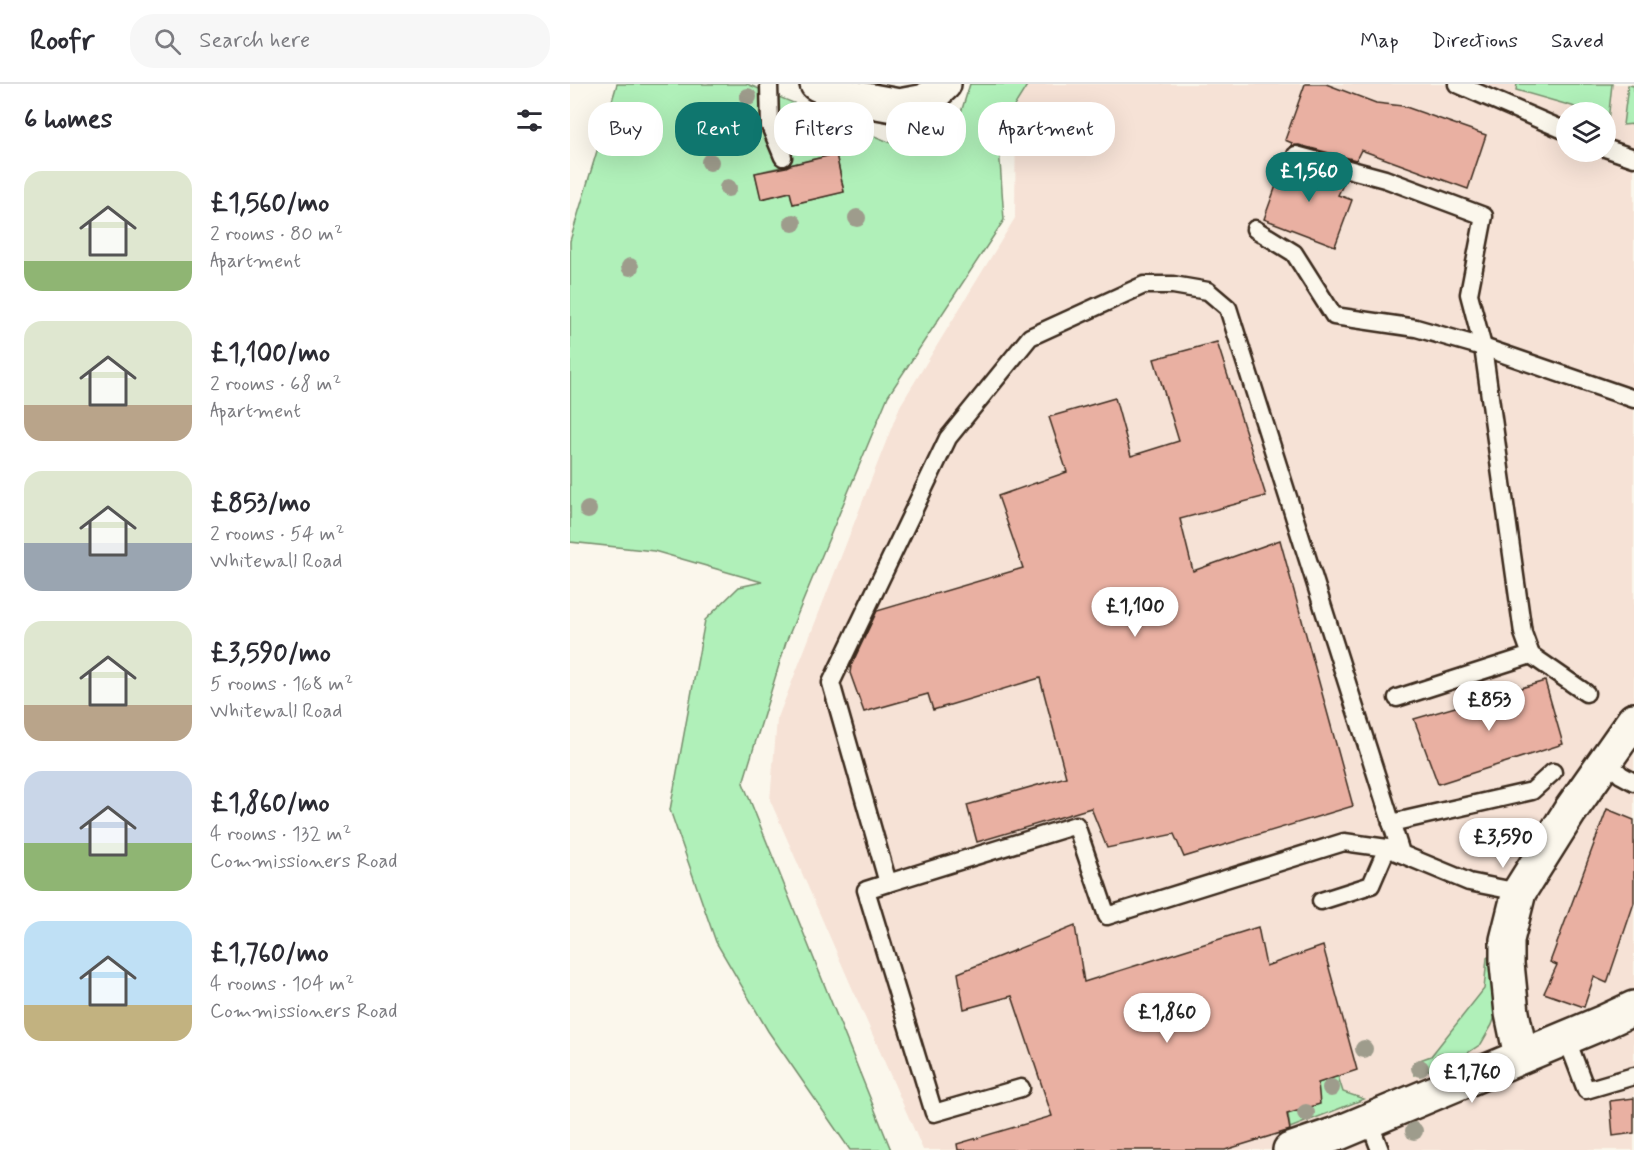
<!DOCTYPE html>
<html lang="en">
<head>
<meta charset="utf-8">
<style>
	body { margin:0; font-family:Mynerve,sans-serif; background:#f7f7f7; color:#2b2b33; height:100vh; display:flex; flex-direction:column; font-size:22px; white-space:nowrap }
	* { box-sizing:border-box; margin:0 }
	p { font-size:20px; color:#7c7c81 }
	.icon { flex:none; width:33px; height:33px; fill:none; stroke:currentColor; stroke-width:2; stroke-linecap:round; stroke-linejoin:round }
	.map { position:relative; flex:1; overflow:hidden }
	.drawer { display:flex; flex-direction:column; background:#fff; width:570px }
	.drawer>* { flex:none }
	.top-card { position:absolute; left:18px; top:18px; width:570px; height:54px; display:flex; gap:12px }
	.fabs { position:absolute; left:986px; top:18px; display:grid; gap:12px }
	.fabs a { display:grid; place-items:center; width:60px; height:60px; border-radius:50%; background:#fff; box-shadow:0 6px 24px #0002; font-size:30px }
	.price { position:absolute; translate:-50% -51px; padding:0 14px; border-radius:21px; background:#fff; color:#222; font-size:20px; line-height:39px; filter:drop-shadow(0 2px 3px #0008) }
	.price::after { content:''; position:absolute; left:50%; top:36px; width:18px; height:14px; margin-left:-9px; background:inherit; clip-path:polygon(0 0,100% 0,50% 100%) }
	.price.on { background:#0f766e; color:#fff }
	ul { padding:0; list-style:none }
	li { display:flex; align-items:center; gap:18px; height:150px; padding:0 24px }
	li span { display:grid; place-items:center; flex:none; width:168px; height:120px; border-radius:18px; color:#555 }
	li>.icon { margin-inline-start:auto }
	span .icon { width:72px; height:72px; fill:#fffc; stroke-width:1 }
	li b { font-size:26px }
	h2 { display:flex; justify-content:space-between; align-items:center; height:72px; padding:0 24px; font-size:26px }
	.chip { padding:0 21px; border-radius:24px; background:#fff; box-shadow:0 6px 24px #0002; font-size:21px; line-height:54px }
	.chip.on { background:#0f766e; color:#fff }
	header { display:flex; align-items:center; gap:36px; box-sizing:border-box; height:84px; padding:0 30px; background:#fff; border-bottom:2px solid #e1e1e2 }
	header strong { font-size:28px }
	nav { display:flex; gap:33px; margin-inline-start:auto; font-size:21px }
	.search { width:420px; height:54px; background:#f7f7f7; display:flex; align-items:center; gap:15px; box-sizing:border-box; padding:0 21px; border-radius:24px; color:#7c7c81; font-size:22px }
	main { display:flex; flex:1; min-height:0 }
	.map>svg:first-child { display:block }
	.built { fill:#f6e2d6; fill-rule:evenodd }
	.green { fill:#b0f0b9; stroke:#768d6c; stroke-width:1.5; fill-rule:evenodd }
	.building { fill:#e9b0a2; stroke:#3b2a1e; stroke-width:1.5 }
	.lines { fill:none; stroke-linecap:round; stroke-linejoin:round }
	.service-casing { stroke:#3b2a1e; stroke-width:21 }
	.minor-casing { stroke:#3b2a1e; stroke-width:38 }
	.service { stroke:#fbf7ec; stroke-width:16 }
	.minor { stroke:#fbf7ec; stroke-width:33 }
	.tree { fill:#9e9c8c }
</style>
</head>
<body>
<header>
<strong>Roofr</strong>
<div class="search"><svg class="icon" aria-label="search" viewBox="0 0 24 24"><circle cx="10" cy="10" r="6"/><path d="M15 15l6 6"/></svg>Search here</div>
<nav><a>Map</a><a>Directions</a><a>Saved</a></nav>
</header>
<main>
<section class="drawer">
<h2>6 homes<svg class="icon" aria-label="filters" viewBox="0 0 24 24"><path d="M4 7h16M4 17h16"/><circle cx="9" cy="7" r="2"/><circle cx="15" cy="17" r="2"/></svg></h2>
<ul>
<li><span style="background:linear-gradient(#dfe7d0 75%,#8fb573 0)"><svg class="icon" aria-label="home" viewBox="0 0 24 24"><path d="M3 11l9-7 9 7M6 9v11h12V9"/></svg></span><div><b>£1,560/mo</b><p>2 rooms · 80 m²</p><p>Apartment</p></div></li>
<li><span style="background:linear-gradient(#dfe7d0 70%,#b9a48a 0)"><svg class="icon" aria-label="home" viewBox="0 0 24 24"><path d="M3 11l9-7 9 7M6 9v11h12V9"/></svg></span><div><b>£1,100/mo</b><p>2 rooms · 68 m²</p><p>Apartment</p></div></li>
<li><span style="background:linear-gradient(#dfe7d0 60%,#9aa5b1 0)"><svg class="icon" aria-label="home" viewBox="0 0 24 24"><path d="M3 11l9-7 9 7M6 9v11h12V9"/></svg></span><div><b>£853/mo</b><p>2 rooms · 54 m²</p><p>Whitewall Road</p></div></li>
<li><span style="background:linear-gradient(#dfe7d0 70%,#b9a48a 0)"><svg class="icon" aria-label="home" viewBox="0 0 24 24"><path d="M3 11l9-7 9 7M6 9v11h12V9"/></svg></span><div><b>£3,590/mo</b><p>5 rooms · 168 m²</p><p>Whitewall Road</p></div></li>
<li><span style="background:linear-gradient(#c9d6e8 60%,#8fb573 0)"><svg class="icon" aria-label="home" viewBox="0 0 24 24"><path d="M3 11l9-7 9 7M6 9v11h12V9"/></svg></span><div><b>£1,860/mo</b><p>4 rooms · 132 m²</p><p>Commissioners Road</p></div></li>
<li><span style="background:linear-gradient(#bfe0f5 70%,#c2b280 0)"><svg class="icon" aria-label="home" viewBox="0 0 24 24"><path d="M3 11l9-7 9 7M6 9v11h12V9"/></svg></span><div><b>£1,760/mo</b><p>4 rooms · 104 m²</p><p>Commissioners Road</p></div></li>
</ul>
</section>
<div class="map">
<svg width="1064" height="1066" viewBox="0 0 1064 1066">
	<rect width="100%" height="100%" fill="#fbf7ec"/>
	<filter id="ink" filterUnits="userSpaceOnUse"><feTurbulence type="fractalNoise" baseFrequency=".0167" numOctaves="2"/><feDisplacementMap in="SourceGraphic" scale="12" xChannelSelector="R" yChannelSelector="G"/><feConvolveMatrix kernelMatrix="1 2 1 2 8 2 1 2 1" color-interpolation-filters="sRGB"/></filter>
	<g filter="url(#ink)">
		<!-- built -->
		<path class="built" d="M 458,0 L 1064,0 L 1064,1066 L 353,1066 L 200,716 L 207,636 L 330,322 L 445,134 L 446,21 ZM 996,28 L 1035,28 L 1035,68 L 996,68 Z"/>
		<!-- green -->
		<g class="green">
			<path d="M 47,0 L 177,0 L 336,65 L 380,63 L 400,0 L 458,0 L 428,48 L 434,136 L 318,312 L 216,558 L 173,699 L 321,1066 L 280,1066 L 198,947 L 146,858 L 100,726 L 135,536 L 169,503 L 192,498 L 84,467 L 0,458 L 0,157 ZM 266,70 L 274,108 L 223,120 L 220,108 L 192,115 L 185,89 Z"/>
			<path d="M 947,0 L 1042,0 L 1038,37 L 1035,36 L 1035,28 L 1018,28 L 1002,22 L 946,6 Z"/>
			<path d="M 1058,1 L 1064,2 L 1064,40 L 1053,41 Z"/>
			<path d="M 923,869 L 928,924 L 922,941 L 911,960 L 884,978 L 844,991 L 844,978 L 861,972 L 914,905 L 917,874 Z"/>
			<path d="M 768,992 L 773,1008 L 794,1015 L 720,1044 L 718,1030 L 749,1020 L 748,999 Z"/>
		</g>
		<!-- building -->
		<g class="building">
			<path d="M 735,0 L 756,0 L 806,19 L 833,22 L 916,51 L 898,105 L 791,66 L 786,76 L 729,61 L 721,62 L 722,59 L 715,56 Z"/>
			<path d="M 266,70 L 274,108 L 223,120 L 220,108 L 191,115 L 185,89 L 216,83 L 220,81 Z"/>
			<path d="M 716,74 L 719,79 L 723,81 L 776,95 L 768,111 L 782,116 L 765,162 L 694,135 Z"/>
			<path d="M 647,258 L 696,412 L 610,435 L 623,487 L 710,456 L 783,722 L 614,773 L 604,750 L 537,764 L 521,724 L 407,758 L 397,721 L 496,693 L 470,594 L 363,626 L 358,610 L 294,628 L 280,589 L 281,582 L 307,527 L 453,484 L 428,412 L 497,388 L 479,333 L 545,314 L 561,372 L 609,357 L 584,275 Z"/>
			<path d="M 975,597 L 993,660 L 868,700 L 844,635 Z"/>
			<path d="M 1037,725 L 1064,736 L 1064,819 L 1037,899 L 1024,893 L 1014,923 L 974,909 L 987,881 L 980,878 Z"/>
			<path d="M 505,842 L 514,898 L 688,843 L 696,882 L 753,862 L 787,986 L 748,999 L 750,1020 L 717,1030 L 720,1046 L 655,1066 L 388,1066 L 387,1060 L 482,1032 L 442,912 L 394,925 L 388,889 Z"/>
			<path d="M 1064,1014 L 1064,1049 L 1043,1052 L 1040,1017 Z"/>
		</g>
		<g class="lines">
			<defs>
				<g id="service">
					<path d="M 199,0 L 200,42 L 213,73"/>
					<path d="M 887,0 L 996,47"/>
					<path d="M 1035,64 L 1064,74"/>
					<path d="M 726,71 L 815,95 L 914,132 L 899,210 L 913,263 L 953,549 L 961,571 L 827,614"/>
					<path d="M 685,145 L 724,169 L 764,232 L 846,244 L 913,263 L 1064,315"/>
					<path d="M 961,571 L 1016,609"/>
					<path d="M 1036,676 L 1051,691 L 1064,698"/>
					<path d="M 821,739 L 962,707 L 983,688"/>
					<path d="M 831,769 L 658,224 L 638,207 L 603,201 L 574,201 L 460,253 L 378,354 L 261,599 L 318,799 L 506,741 L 537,832 L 774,758 L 817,764 L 899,798 L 949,808"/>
					<path d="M 318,799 L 296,806 L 364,1029 L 451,1004"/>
					<path d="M 751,817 L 801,801 L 817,764"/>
					<path d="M 996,953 L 1016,1006 L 1064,992"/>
					<path d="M 799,1037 L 810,1066"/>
				</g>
				<g id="minor">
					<path d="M 247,0 L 274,12 L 329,22 L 356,17 L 374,0"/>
					<path d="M 951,972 L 942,929 L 937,880 L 937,856 L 949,808 L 1000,727 L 1064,636"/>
					<path d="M 720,1066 L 769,1049 L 1034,938 L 1064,924"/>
				</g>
			</defs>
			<!-- service casing -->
			<use href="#service" class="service-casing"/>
			<!-- minor casing -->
			<use href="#minor" class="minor-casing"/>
			<!-- service -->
			<use href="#service" class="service"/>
			<!-- minor -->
			<use href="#minor" class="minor"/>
		</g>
		<!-- trees -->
		<g class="tree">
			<circle cx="178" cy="13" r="9"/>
			<circle cx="182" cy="47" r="9"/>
			<circle cx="140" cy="78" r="9"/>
			<circle cx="158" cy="104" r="9"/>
			<circle cx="287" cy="134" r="9"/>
			<circle cx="223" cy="139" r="9"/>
			<circle cx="60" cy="183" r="9"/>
			<circle cx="18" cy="426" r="9"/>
			<circle cx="794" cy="965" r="9"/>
			<circle cx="872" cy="977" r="9"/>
			<circle cx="850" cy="984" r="9"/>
			<circle cx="761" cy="1004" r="9"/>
			<circle cx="736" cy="1029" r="9"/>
			<circle cx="844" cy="1047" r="9"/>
		</g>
	</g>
</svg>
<div class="fabs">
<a><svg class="icon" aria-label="layers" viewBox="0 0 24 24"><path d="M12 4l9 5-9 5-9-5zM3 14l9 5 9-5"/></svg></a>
</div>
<b class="price on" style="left:739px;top:119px">£1,560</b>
<b class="price" style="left:565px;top:554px">£1,100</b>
<b class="price" style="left:919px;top:648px">£853</b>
<b class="price" style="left:933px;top:785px">£3,590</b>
<b class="price" style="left:597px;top:960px">£1,860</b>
<b class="price" style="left:902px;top:1020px">£1,760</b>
<div class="top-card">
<a class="chip">Buy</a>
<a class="chip on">Rent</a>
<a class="chip">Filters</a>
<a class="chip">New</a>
<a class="chip">Apartment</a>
</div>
</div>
</main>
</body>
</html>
